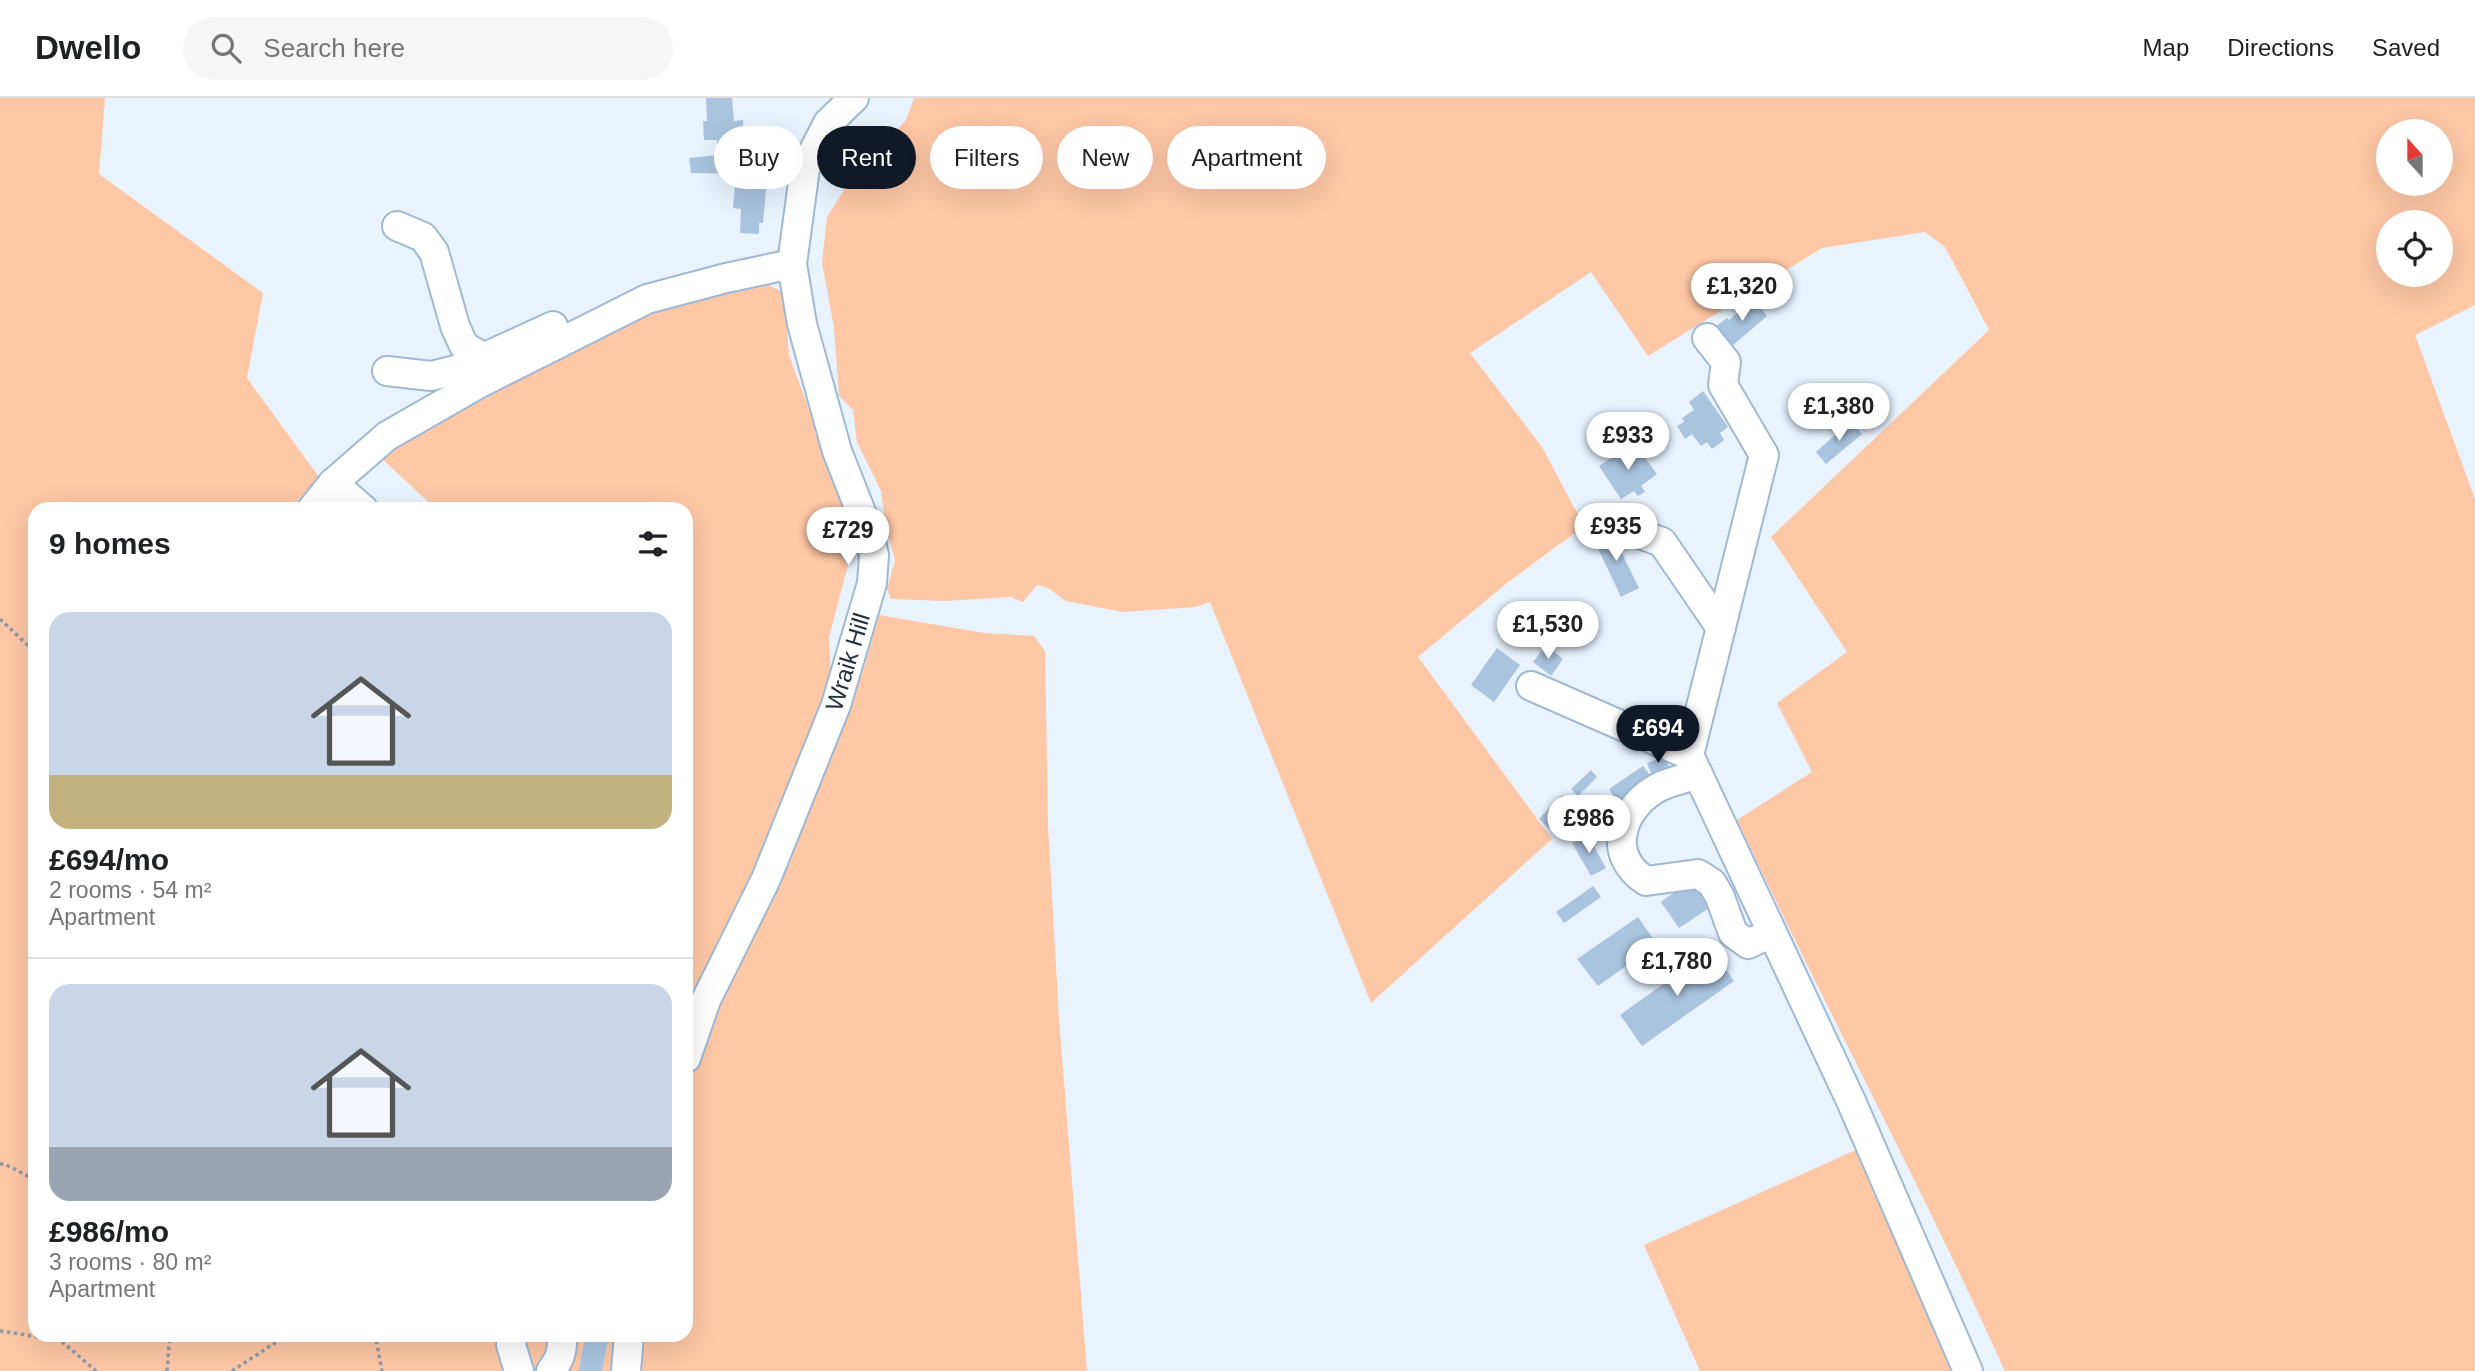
<!DOCTYPE html>
<html lang="en">
<head>
<meta charset="utf-8">
<style>
	body { margin:0; font-family:Arial,sans-serif; background:#f6f6f6; color:#202124; height:100vh; display:flex; flex-direction:column; font-size:26px; white-space:nowrap }
	* { box-sizing:border-box; margin:0 }
	p { font-size:23px; color:#757577 }
	.icon { flex:none; width:38px; height:38px; fill:none; stroke:currentColor; stroke-width:2; stroke-linecap:round; stroke-linejoin:round }
	.map { position:relative; flex:1; overflow:hidden }
	.panel { position:absolute; left:28px; top:404px; width:665px; height:840px; display:flex; flex-direction:column; background:#fff; border-radius:21px; box-shadow:0 7px 28px #0002 }
	.panel>* { flex:none }
	.hud { position:absolute; left:714px; top:28px; width:665px; height:63px; display:flex; gap:14px }
	.needle { width:46px; rotate:339deg }
	.fabs { position:absolute; left:2376px; top:21px; display:grid; gap:14px }
	.fabs a { display:grid; place-items:center; width:77px; height:77px; border-radius:50%; background:#fff; box-shadow:0 7px 28px #0002; font-size:35px }
	.price { position:absolute; translate:-50% -60px; padding:0 16px; border-radius:24px; background:#fff; color:#222; font-size:23px; line-height:46px; filter:drop-shadow(0 2px 4px #0008) }
	.price::after { content:''; position:absolute; left:50%; top:42px; width:21px; height:16px; margin-left:-10px; background:inherit; clip-path:polygon(0 0,100% 0,50% 100%) }
	.price.active { background:#111827; color:#fff }
	ul { padding:0; list-style:none }
	li { display:grid; align-content:center; gap:14px; height:371px; padding:0 21px }
	li+li { border-top:2px solid #e0e0e0 }
	li span { display:grid; place-items:center; height:217px; border-radius:21px; color:#555 }
	li>.icon { margin-inline-start:auto }
	span .icon { width:126px; height:126px; fill:#fffc; stroke-width:1 }
	li b { font-size:30px }
	h2 { display:flex; justify-content:space-between; align-items:center; height:84px; padding:0 21px; font-size:30px }
	.pill { padding:0 24px; border-radius:32px; background:#fff; box-shadow:0 7px 28px #0002; font-size:24px; line-height:63px }
	.pill.active { background:#111827; color:#fff }
	header { display:flex; align-items:center; gap:42px; box-sizing:border-box; height:98px; padding:0 35px; background:#fff; border-bottom:2px solid #e0e0e0 }
	header strong { font-size:33px }
	nav { display:flex; gap:38px; margin-inline-start:auto; font-size:24px }
	.search { width:490px; height:63px; background:#f6f6f6; display:flex; align-items:center; gap:18px; box-sizing:border-box; padding:0 24px; border-radius:38px; color:#757577; font-size:26px }
	.map>svg:first-child { display:block }
	.green { fill:#fec7a6; fill-rule:evenodd }
	.building { fill:#aac4df }
	.lines { fill:none; stroke-linecap:round; stroke-linejoin:round }
	.minor-casing { stroke:#9fb9d4; stroke-width:32 }
	.path { stroke:#909aa5; stroke-width:3.5; stroke-dasharray:3.5 3.5; stroke-linecap:butt }
	.minor { stroke:#fff; stroke-width:28 }
	.labels { text-anchor:middle; stroke-width:7; stroke-linejoin:round; paint-order:stroke }
	.street-label { font-size:24px; fill:#28323c; stroke:#fff }
</style>
</head>
<body>
<header>
<strong>Dwello</strong>
<div class="search"><svg class="icon" aria-label="search" viewBox="0 0 24 24"><circle cx="10" cy="10" r="6"/><path d="M15 15l6 6"/></svg>Search here</div>
<nav><a>Map</a><a>Directions</a><a>Saved</a></nav>
</header>
<div class="map">
<svg width="2475" height="1273" viewBox="0 0 2475 1273">
	<rect width="100%" height="100%" fill="#e8f3fe"/>
	<!-- green -->
	<g class="green">
		<path d="M 0,0 L 105,0 L 99,76 L 263,195 L 247,280 L 319,379 L 290,411 L 35,411 L 35,1237 L 585,1237 L 579,1273 L 0,1273 Z"/>
		<path d="M 914,0 L 2475,0 L 2475,207 L 2415,237 L 2475,401 L 2475,1273 L 2005,1273 C 1921,1087 1824,907 1737,722 L 1812,674 L 1777,605 L 1847,554 L 1771,439 L 1989,232 L 1945,149 L 1925,134 L 1822,150 L 1648,258 L 1591,174 L 1470,255 L 1542,349 L 1584,428 L 1507,485 L 1418,559 L 1552,741 L 1371,905 L 1210,504 L 1196,509 L 1122,514 L 1066,503 L 1048,490 L 1037,487 L 1023,504 L 1011,499 L 945,503 L 891,501 L 887,491 L 895,462 L 886,428 L 881,393 L 857,344 L 853,312 L 839,298 L 834,230 L 822,165 L 827,119 L 848,86 L 906,22 ZM 2389,33 L 2441,33 L 2441,86 L 2389,86 ZM 2389,124 L 2441,124 L 2441,177 L 2389,177 Z"/>
		<path d="M 765,185 L 784,195 L 789,257 L 843,405 L 851,456 L 829,539 L 831,581 L 765,747 L 686,917 L 686,411 L 436,411 L 378,357 L 409,335 L 653,208 Z"/>
		<path d="M 879,517 L 984,535 L 1034,538 L 1045,553 L 1048,728 L 1059,921 L 1087,1273 L 642,1273 L 643,1237 L 686,1237 L 686,996 L 711,908 L 826,666 L 862,576 Z"/>
		<path d="M 1858,1051 L 1964,1273 L 1700,1273 L 1644,1147 Z"/>
		<path d="M 609,1237 L 618,1237 L 614,1273 L 602,1273 Z"/>
	</g>
	<!-- building -->
	<g class="building">
		<path d="M 706,0 L 732,0 L 734,23 L 743,22 L 744,42 L 738,42 L 739,51 L 763,51 L 761,77 L 763,77 L 762,90 L 766,91 L 763,125 L 759,125 L 759,136 L 740,135 L 741,111 L 733,110 L 735,88 L 745,89 L 746,76 L 691,75 L 689,60 L 718,57 L 717,42 L 704,42 L 703,23 L 707,23 Z"/>
		<path d="M 1754,201 L 1767,218 L 1732,248 L 1716,228 L 1727,220 L 1729,222 Z"/>
		<path d="M 1703,293 L 1728,329 L 1720,335 L 1724,342 L 1712,351 L 1707,344 L 1701,348 L 1692,336 L 1685,341 L 1677,328 L 1684,324 L 1682,320 L 1694,312 L 1689,304 Z"/>
		<path d="M 1851,323 L 1862,336 L 1826,366 L 1816,354 Z"/>
		<path d="M 1634,345 L 1657,376 L 1641,388 L 1645,394 L 1638,398 L 1634,393 L 1621,401 L 1599,368 Z"/>
		<path d="M 1610,431 L 1639,490 L 1621,499 L 1593,440 Z"/>
		<path d="M 1546,547 L 1563,561 L 1551,578 L 1533,564 Z"/>
		<path d="M 1497,550 L 1520,567 L 1494,604 L 1471,587 Z"/>
		<path d="M 1664,659 L 1669,668 L 1651,675 L 1647,665 Z"/>
		<path d="M 1643,668 L 1653,681 L 1618,705 L 1609,691 Z"/>
		<path d="M 1591,672 L 1597,679 L 1578,698 L 1571,691 Z"/>
		<path d="M 1562,697 L 1572,706 L 1549,731 L 1539,721 Z"/>
		<path d="M 1587,736 L 1606,770 L 1591,778 L 1572,745 Z"/>
		<path d="M 1695,779 L 1715,806 L 1679,830 L 1661,804 Z"/>
		<path d="M 1593,788 L 1601,799 L 1564,825 L 1556,814 Z"/>
		<path d="M 1638,819 L 1657,846 L 1598,888 L 1577,861 Z"/>
		<path d="M 1712,851 L 1734,883 L 1642,948 L 1620,917 Z"/>
		<path d="M 585,1237 L 609,1237 L 602,1273 L 579,1273 Z"/>
	</g>
	<g class="lines">
		<defs>
			<g id="minor">
				<path d="M 397,128 L 423,139 L 434,154 L 455,228 L 464,248 L 484,260"/>
				<path d="M 1707,240 L 1726,264 L 1723,287 L 1764,357 L 1689,657 L 1851,1003 L 1968,1273"/>
				<path d="M 387,273 L 431,278 L 459,271 L 553,228"/>
				<path d="M 333,385 L 363,411"/>
				<path d="M 312,411 L 333,385 L 387,338 L 476,287 L 647,201 L 726,180 L 792,166"/>
				<path d="M 1634,434 L 1662,444 L 1721,530"/>
				<path d="M 1531,588 L 1689,657"/>
				<path d="M 1698,676 C 1686,680 1673,683 1661,688 C 1622,707 1604,756 1646,783 L 1698,776 L 1712,785 L 1720,799 L 1733,835 L 1748,846 L 1772,835"/>
				<path d="M 686,960 L 706,902 L 766,781 L 836,607 L 872,485 L 874,457 L 868,432 L 837,353 L 802,226 L 792,166 L 805,70 L 828,25 L 854,0"/>
				<path d="M 512,1237 L 511,1247 L 519,1273"/>
				<path d="M 551,1273 C 560,1261 563,1253 562,1237"/>
				<path d="M 626,1273 L 629,1237"/>
			</g>
		</defs>
		<!-- minor casing -->
		<use href="#minor" class="minor-casing"/>
		<!-- path -->
		<g class="path">
			<path d="M 0,521 L 35,554"/>
			<path d="M 0,1066 L 5,1066 L 35,1082"/>
			<path d="M 0,1233 L 60,1242 L 96,1273"/>
			<path d="M 373,1237 L 376,1241 L 382,1273"/>
			<path d="M 167,1273 L 170,1237"/>
			<path d="M 232,1273 L 287,1237"/>
		</g>
		<!-- minor -->
		<use href="#minor" class="minor"/>
	</g>
	<g class="labels">
		<!-- street labels -->
		<g class="street-label">
			<text transform="translate(848 564) rotate(-73)" y="8">Wraik Hill</text>
		</g>
	</g>
</svg>
<div class="fabs">
<a><svg class="needle" viewBox="-14 -14 28 28"><path d="M0-13l5 13h-10z" fill="#e53935"/><path d="M0 13l5-13h-10z" fill="#757577"/></svg></a>
<a><svg class="icon" aria-label="locate" viewBox="0 0 24 24"><circle cx="12" cy="12" r="6"/><path d="M12 2v4M12 18v4M2 12h4M18 12h4"/></svg></a>
</div>
<b class="price" style="left:1742px;top:225px">£1,320</b>
<b class="price" style="left:1839px;top:345px">£1,380</b>
<b class="price" style="left:1628px;top:374px">£933</b>
<b class="price" style="left:1616px;top:465px">£935</b>
<b class="price" style="left:848px;top:469px">£729</b>
<b class="price" style="left:1548px;top:563px">£1,530</b>
<b class="price active" style="left:1658px;top:667px">£694</b>
<b class="price" style="left:1589px;top:757px">£986</b>
<b class="price" style="left:1677px;top:900px">£1,780</b>
<div class="hud">
<a class="pill">Buy</a>
<a class="pill active">Rent</a>
<a class="pill">Filters</a>
<a class="pill">New</a>
<a class="pill">Apartment</a>
</div>
<section class="panel">
<h2>9 homes<svg class="icon" aria-label="filters" viewBox="0 0 24 24"><path d="M4 7h16M4 17h16"/><circle cx="9" cy="7" r="2"/><circle cx="15" cy="17" r="2"/></svg></h2>
<ul>
<li><span style="background:linear-gradient(#c9d6e8 75%,#c2b280 0)"><svg class="icon" aria-label="home" viewBox="0 0 24 24"><path d="M3 11l9-7 9 7M6 9v11h12V9"/></svg></span><div><b>£694/mo</b><p>2 rooms · 54 m²</p><p>Apartment</p></div></li>
<li><span style="background:linear-gradient(#c9d6e8 75%,#9aa5b1 0)"><svg class="icon" aria-label="home" viewBox="0 0 24 24"><path d="M3 11l9-7 9 7M6 9v11h12V9"/></svg></span><div><b>£986/mo</b><p>3 rooms · 80 m²</p><p>Apartment</p></div></li>
</ul>
</section>
</div>
</body>
</html>
